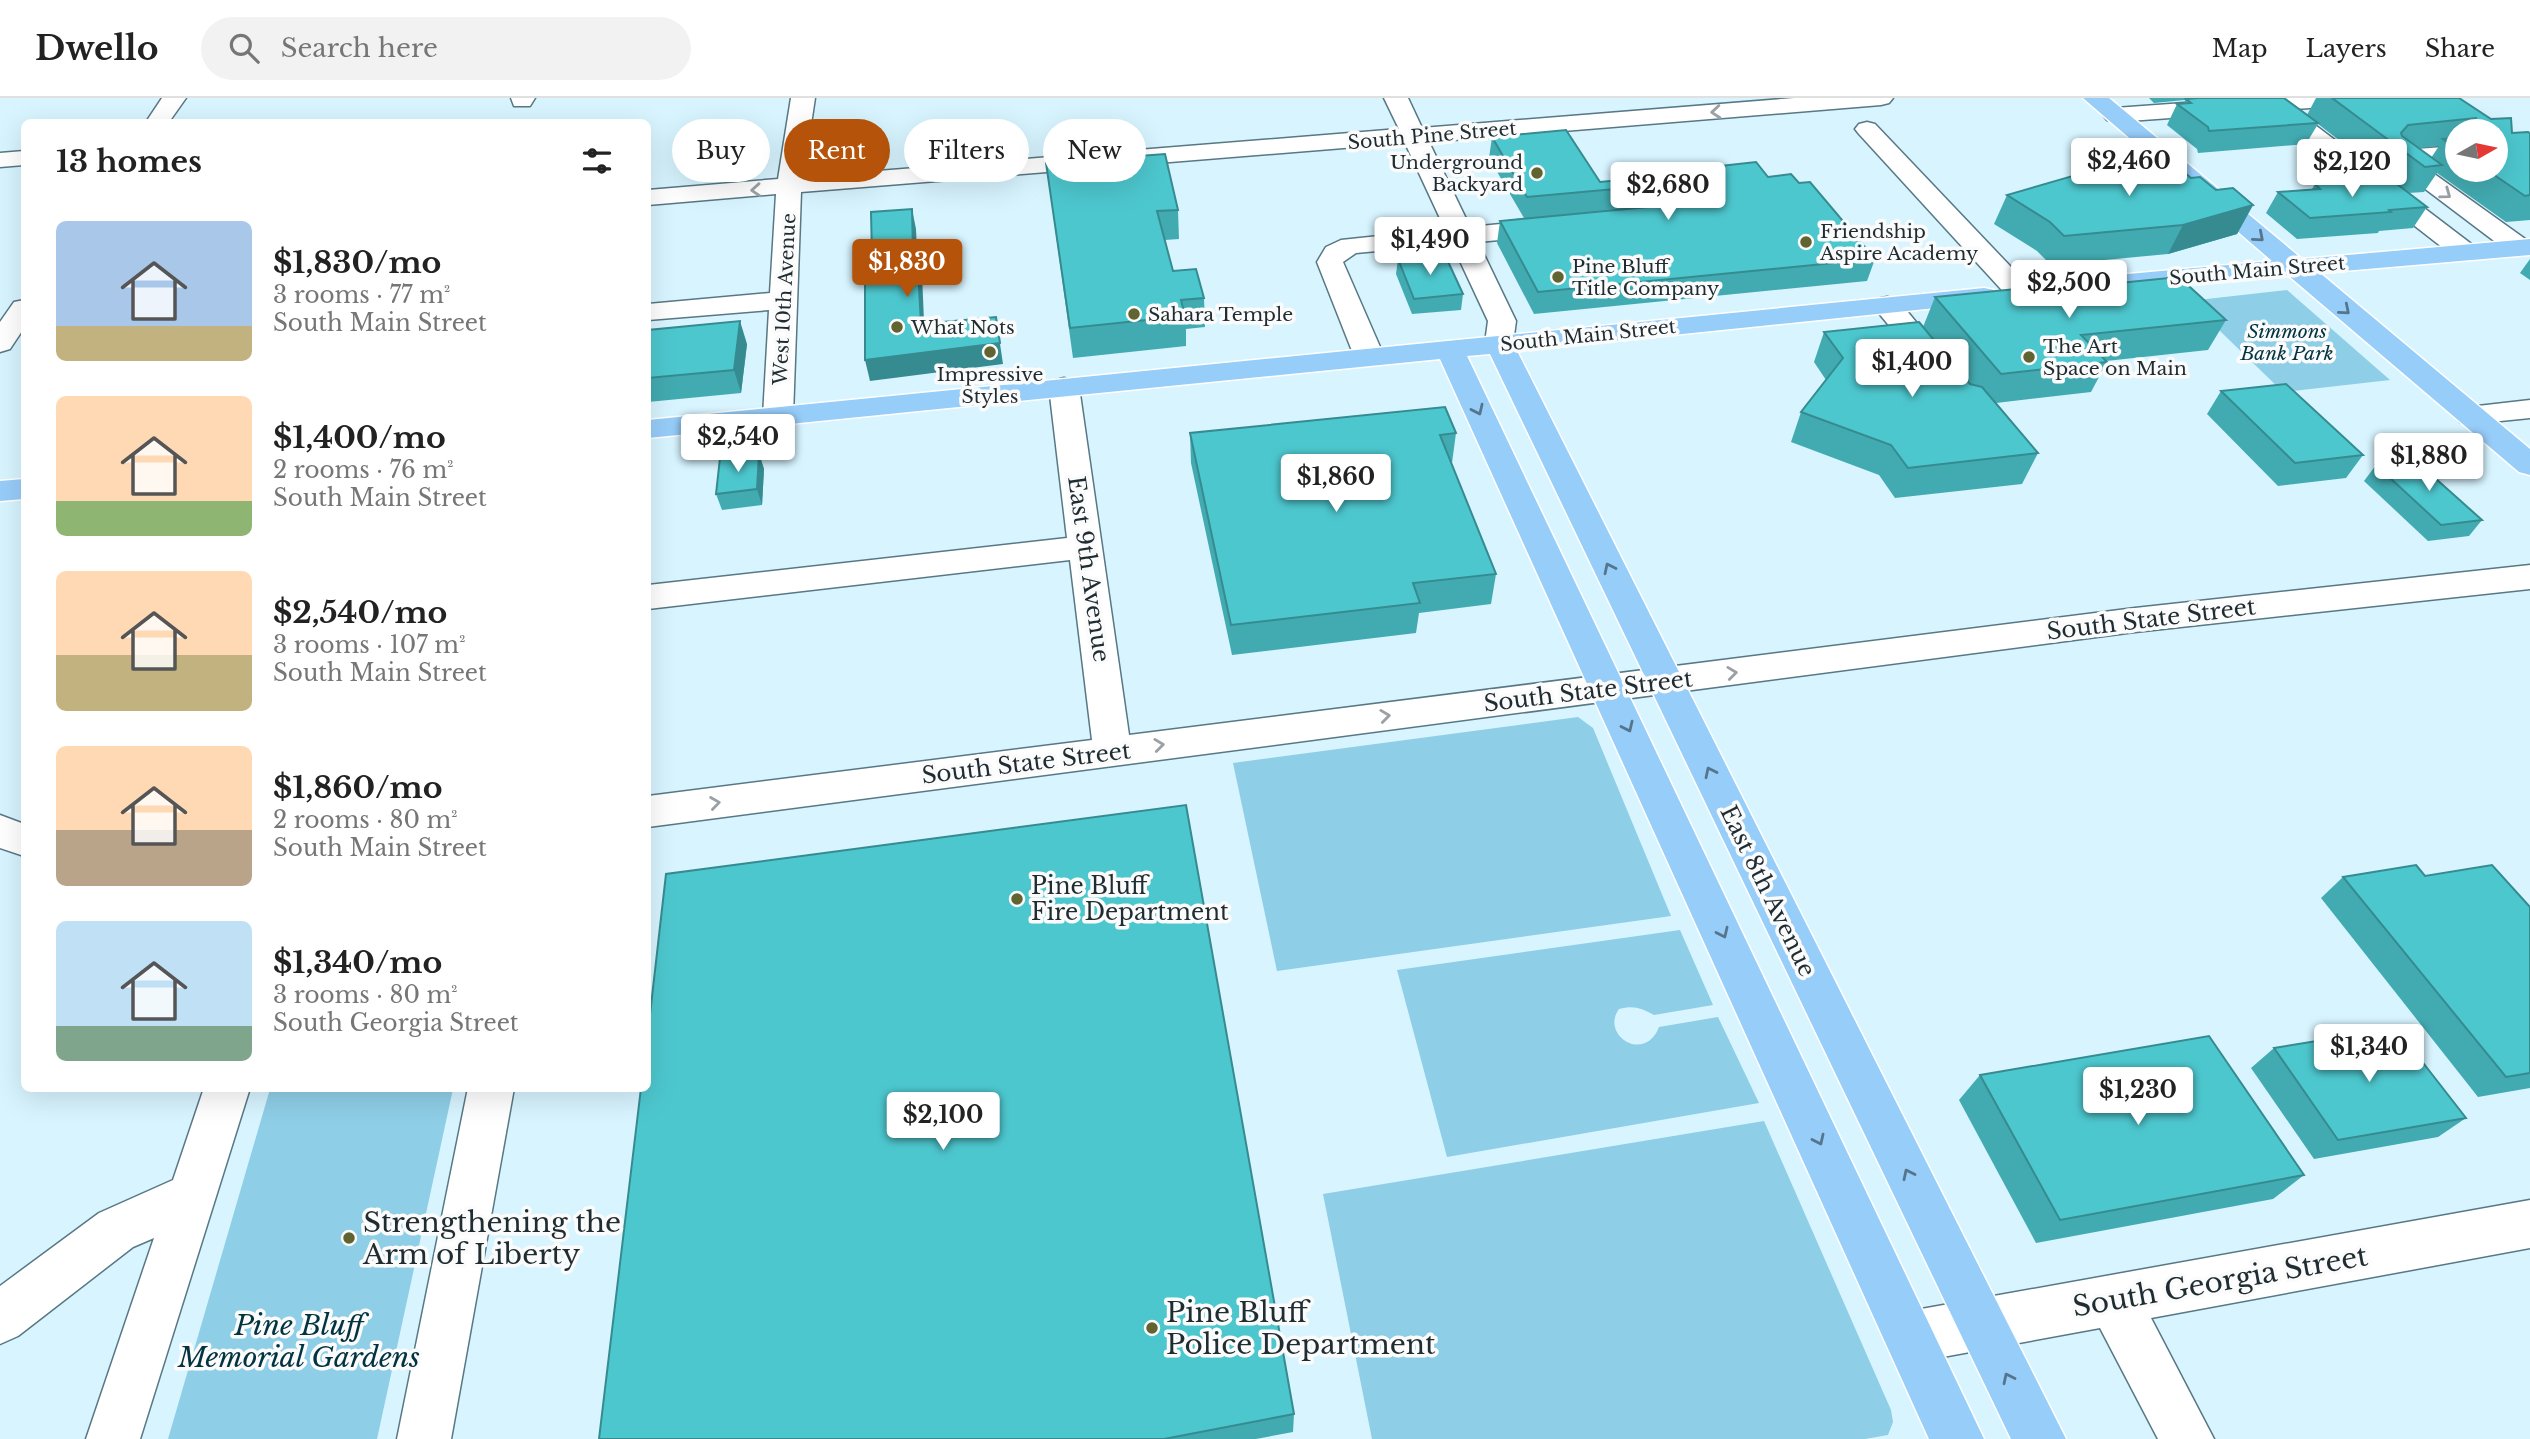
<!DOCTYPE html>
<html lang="en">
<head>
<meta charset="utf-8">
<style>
	body { margin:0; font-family:"Libre Baskerville",serif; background:#f2f2f2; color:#222; height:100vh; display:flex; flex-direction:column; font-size:26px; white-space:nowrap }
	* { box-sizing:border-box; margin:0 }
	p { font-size:23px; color:#767676 }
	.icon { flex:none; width:38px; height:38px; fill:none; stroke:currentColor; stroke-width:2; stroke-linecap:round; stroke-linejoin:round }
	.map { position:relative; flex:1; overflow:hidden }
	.panel { position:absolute; left:21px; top:21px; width:630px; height:973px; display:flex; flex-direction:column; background:#fff; border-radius:10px; box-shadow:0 7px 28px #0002 }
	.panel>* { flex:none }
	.top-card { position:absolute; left:672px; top:21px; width:665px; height:63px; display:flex; gap:14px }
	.needle { width:46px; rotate:81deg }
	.tools { position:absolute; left:2445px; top:21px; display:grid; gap:14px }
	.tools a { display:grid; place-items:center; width:63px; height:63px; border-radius:50%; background:#fff; box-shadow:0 7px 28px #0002; font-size:35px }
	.price { position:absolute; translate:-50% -60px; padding:0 16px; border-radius:7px; background:#fff; color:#222; font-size:23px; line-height:46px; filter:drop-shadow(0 2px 4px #0008) }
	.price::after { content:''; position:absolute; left:50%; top:42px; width:21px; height:16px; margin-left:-10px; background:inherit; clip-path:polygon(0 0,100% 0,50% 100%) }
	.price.current { background:#b45309; color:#fff }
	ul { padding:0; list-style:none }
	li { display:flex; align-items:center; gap:21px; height:175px; padding:0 35px }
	li span { display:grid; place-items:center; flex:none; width:196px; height:140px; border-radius:10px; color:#555 }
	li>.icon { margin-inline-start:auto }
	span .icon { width:84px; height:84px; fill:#fffc; stroke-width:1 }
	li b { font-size:30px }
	h2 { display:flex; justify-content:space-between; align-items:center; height:84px; padding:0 35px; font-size:30px }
	.chip { padding:0 24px; border-radius:32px; background:#fff; box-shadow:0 7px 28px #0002; font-size:24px; line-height:63px }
	.chip.current { background:#b45309; color:#fff }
	header { display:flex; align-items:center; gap:42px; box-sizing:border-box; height:98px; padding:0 35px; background:#fff; border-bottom:2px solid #e0e0e0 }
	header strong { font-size:33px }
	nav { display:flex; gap:38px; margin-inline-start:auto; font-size:24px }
	.search { width:490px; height:63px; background:#f2f2f2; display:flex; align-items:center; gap:18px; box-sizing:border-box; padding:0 24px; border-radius:38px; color:#767676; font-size:26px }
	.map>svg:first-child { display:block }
	.green { fill:#8ecee6 }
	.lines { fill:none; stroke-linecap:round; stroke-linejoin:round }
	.minor-casing { stroke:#577884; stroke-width:3 }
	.major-casing { stroke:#fff; stroke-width:3 }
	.minor { fill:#fff; fill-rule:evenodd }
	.major { fill:#97cdf9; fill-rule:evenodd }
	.wall { fill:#42abb1; fill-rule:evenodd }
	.shaded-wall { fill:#368b90 }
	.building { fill:#4dc7ce; stroke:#368b90; stroke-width:2 }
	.oneway { stroke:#9aa0a3 }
	.oneway2 { stroke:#55758c }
	.poi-dot { fill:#616330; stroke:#fbfbfb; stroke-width:2.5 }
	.labels { text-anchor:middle; stroke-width:7; stroke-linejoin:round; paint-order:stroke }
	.far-street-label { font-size:19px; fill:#1f2d32; stroke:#fbfbfb }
	.far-poi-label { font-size:19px; fill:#1f2d32; stroke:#fbfbfb; text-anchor:start }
	.far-park-label { font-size:19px; font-style:italic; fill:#013341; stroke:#fbfbfb }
	.street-label { font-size:23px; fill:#1f2d32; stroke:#fbfbfb }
	.poi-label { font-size:23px; fill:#1f2d32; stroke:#fbfbfb; text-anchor:start }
	.near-poi-label { font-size:28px; fill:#1f2d32; stroke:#fbfbfb; text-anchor:start }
	.near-street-label { font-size:28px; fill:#1f2d32; stroke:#fbfbfb }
	.near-park-label { font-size:28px; font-style:italic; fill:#013341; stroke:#fbfbfb }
</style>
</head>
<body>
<header>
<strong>Dwello</strong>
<div class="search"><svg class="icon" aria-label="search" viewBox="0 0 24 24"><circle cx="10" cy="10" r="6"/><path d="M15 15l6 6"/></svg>Search here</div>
<nav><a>Map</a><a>Layers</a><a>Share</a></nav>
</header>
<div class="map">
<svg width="2530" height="1341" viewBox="0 0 2530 1341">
	<rect width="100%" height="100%" fill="#d7f4ff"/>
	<!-- green -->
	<g class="green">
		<path d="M 2287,192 L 2390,282 L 2283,294 L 2189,203 Z"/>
		<path d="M 1578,619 L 1593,630 L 1671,818 L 1277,873 L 1233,665 Z"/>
		<path d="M 1680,832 L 1713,907 L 1654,917 C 1641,910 1634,907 1619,911 C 1600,937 1645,966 1659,929 L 1718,919 L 1759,1005 L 1447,1059 L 1397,872 Z"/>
		<path d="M 270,991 L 453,991 L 377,1341 L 168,1341 Z"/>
		<path d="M 1764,1023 L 1891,1312 L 1893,1324 L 1888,1337 L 1865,1341 L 1372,1341 L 1323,1096 Z"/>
	</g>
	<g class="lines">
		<defs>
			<g id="minor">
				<path d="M 162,0 L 186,0 L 169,24 L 146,24 Z"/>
				<path d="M 511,0 L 535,0 L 530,8 L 514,8 Z"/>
				<path d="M 791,0 L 815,0 L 803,79 L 1399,31 L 1384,0 L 1408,0 L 1422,30 L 1794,0 L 1893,0 L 1889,5 L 1881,7 L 1429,44 L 1470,129 L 1551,121 L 1560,123 L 1564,129 L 1560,135 L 1551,137 L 1478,144 L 1516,223 L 1513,245 L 1509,251 L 1499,254 L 1489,251 L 1485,245 L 1488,223 L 1452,146 L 1356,155 L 1343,164 L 1384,258 L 1379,264 L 1369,267 L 1359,264 L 1354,258 L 1317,164 L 1326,149 L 1341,142 L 1445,131 L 1405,45 L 801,94 L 793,318 L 789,325 L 778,327 L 767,325 L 763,318 L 769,212 L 648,222 L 648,206 L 770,195 L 776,96 L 648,107 L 648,92 L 778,81 Z"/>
				<path d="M 2253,0 L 2370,0 L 2366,5 L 2358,7 L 2294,11 L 2474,148 L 2478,154 L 2474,160 L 2465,162 L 2456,160 L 2267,13 L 2115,24 L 2107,22 L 2103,17 L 2107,12 L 2115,10 Z"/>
				<path d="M 1867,24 L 1875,26 L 2030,189 L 2034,195 L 2030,201 L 2020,203 L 2010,201 L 1859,36 L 1855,31 L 1859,26 Z"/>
				<path d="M 2457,48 L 2457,62 L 2419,65 L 2528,143 L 2528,155 L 2519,157 L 2510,155 L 2387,62 L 2394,54 L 2403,52 Z"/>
				<path d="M 24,53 L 24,67 L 0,69 L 0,55 Z"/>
				<path d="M 1887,199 L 1897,201 L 1945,259 L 1950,265 L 1945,271 L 1935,274 L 1925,271 L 1877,213 L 1873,207 L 1877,201 Z"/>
				<path d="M 24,202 L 24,230 L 10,251 L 0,254 L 0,224 L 14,204 Z"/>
				<path d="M 1064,280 L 1075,283 L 1079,289 L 1129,637 L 2135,510 L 2530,467 L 2530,491 L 2135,534 L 648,729 L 648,698 L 1092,642 L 1070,462 L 648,511 L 648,487 L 1067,440 L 1049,289 L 1053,283 Z"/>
				<path d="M 2530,302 L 2530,320 L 2471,326 L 2460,324 L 2456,317 L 2460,310 Z"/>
				<path d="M 0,717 L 24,726 L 24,758 L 0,750 Z"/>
				<path d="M 204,990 L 250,990 L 140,1341 L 86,1341 L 154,1140 L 133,1149 L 18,1238 L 0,1246 L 0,1188 L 99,1115 L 173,1082 Z"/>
				<path d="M 468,990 L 514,990 L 451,1341 L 397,1341 Z"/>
				<path d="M 2530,1102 L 2530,1150 L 2151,1220 L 2214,1341 L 2158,1341 L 2100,1230 L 1910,1265 L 1892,1257 L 1884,1239 L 1892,1221 L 1910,1213 Z"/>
			</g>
			<g id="major">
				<path d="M 2083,0 L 2109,0 L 2302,161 L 2530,141 L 2530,157 L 2320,175 L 2530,351 L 2530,377 L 2519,374 L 2289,178 L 2128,192 L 2118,190 L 2114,184 L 2118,178 L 2128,176 L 2272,163 Z"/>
				<path d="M 1984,190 L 1994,192 L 1998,198 L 1994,204 L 1517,253 L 2066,1341 L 2011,1341 L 1490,256 L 1467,258 L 1984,1341 L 1929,1341 L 1440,261 L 648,340 L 648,322 Z"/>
				<path d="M 24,381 L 24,401 L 0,403 L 0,383 Z"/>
			</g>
		</defs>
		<!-- minor casing -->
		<use href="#minor" class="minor-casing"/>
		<!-- major casing -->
		<use href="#major" class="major-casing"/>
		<!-- minor -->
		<use href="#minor" class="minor"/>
		<!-- major -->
		<use href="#major" class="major"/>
	</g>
	<!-- wall -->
	<g class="wall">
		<path d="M 2149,0 L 2284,0 L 2307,17 L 2316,0 L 2459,0 L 2512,35 L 2530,35 L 2530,122 L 2506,124 L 2437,75 L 2424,94 L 2408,95 L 2318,26 L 2306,46 L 2198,55 L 2197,51 L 2167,27 L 2177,6 L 2184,6 L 2185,2 L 2154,5 ZM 2457,33 L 2496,33 L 2496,72 L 2457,72 ZM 2439,48 L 2431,60 L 2417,50 L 2421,50 Z"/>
		<path d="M 1492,39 L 1600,84 L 1719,73 L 1720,68 L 1799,85 L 1875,161 L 1867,183 L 1534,216 L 1497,145 L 1500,123 L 1524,120 L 1489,60 Z"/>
		<path d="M 1046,65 L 1178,112 L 1179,141 L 1165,142 L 1173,173 L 1204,200 L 1205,229 L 1186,231 L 1186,248 L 1073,260 Z"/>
		<path d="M 2191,80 L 2216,92 L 2253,107 L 2237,136 L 2168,156 L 2051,167 L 2037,153 L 1994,126 L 2007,97 Z"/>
		<path d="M 2315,86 L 2427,109 L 2413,130 L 2379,133 L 2378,135 L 2297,141 L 2266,115 L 2278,94 L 2312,91 Z"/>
		<path d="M 1398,161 L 1463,196 L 1461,212 L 1412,216 L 1396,176 Z"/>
		<path d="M 2530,161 L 2530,182 L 2520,175 Z"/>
		<path d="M 2039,193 L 2226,222 L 2208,252 L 2106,263 L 2107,264 L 2091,294 L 1996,305 L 2038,355 L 2022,386 L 1895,400 L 1879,377 L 1791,344 L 1801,314 L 1826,282 L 1814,264 L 1824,234 L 1953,264 L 1923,229 L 1935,199 Z"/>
		<path d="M 648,232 L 747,246 L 741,295 L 648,304 Z"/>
		<path d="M 2221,293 L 2363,357 L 2346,380 L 2278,388 L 2207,316 Z"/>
		<path d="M 1190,335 L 1456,335 L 1452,365 L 1451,365 L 1496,476 L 1491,506 L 1419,515 L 1416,535 L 1232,557 L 1191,365 Z"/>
		<path d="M 759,356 L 764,371 L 762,407 L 722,412 L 716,396 Z"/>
		<path d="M 2376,367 L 2482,422 L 2469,438 L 2428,443 L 2364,383 Z"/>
		<path d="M 2425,778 L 2530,809 L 2530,990 L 2478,999 L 2321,800 L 2343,779 Z"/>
		<path d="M 2274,950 L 2466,1020 L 2438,1039 L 2314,1061 L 2251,970 Z"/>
		<path d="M 1980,977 L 2304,1077 L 2273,1101 L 2036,1145 L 1959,1002 Z"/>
		<path d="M 1294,1316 L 1293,1334 L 1256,1341 L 599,1341 Z"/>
	</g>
	<!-- shaded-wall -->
	<g class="shaded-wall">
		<path d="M 2253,107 L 2237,136 L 2168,156 L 2183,127 Z"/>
		<path d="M 912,111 L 916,131 L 918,176 L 913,155 Z"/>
		<path d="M 917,155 L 922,176 L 925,247 L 921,226 Z"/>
		<path d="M 996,219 L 1003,266 L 870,283 L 865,262 Z"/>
		<path d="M 740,223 L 747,246 L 741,295 L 734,272 Z"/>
		<path d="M 759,356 L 764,371 L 762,407 L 757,391 Z"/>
	</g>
	<!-- building -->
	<g class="building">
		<path d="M 2198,0 L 2284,0 L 2318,25 L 2209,33 L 2208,29 L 2177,6 L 2191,5 L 2186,1 Z"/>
		<path d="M 2332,0 L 2459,0 L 2491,21 L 2511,20 L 2512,35 L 2528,34 L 2530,35 L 2530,97 L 2525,98 L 2487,72 L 2496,72 L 2496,33 L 2476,33 L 2476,20 L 2408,27 L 2401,35 L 2402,38 L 2442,67 L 2425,69 Z"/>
		<path d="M 1566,32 L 1600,84 L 1724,72 L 1720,68 L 1756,64 L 1768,79 L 1791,76 L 1799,85 L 1810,84 L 1875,161 L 1538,194 L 1500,123 L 1648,109 L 1659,105 L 1664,99 L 1658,91 L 1648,88 L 1527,99 L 1492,39 Z"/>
		<path d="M 2457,40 L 2457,51 L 2443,41 Z"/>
		<path d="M 2159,53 L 2191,80 L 2200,79 L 2216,92 L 2233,90 L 2253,107 L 2183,127 L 2064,138 L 2050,124 L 2007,97 Z"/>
		<path d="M 1165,56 L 1178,112 L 1157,113 L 1173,173 L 1196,171 L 1204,200 L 1181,202 L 1185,218 L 1070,230 L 1046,65 Z"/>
		<path d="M 2389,80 L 2427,109 L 2389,112 L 2391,114 L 2310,120 L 2278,94 L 2320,91 L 2315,86 Z"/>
		<path d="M 912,111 L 913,155 L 917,155 L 921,226 L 996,219 L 1000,245 L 865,262 L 865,159 L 872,158 L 871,114 Z"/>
		<path d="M 1445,157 L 1463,196 L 1414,201 L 1398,161 Z"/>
		<path d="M 2179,179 L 2226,222 L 2081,237 L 2107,264 L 2001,276 L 1935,199 L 2036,189 L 2039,193 Z"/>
		<path d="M 740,223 L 734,272 L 648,280 L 648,232 Z"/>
		<path d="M 1919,224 L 1970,286 L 1982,289 L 2038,355 L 1908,370 L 1891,347 L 1801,314 L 1843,260 L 1824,234 Z"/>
		<path d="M 2286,286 L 2363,357 L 2295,365 L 2221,293 Z"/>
		<path d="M 1445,309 L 1456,335 L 1440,337 L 1496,476 L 1413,485 L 1420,505 L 1231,527 L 1190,335 Z"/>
		<path d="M 759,356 L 757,391 L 716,396 L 720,360 Z"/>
		<path d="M 2416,363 L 2482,422 L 2441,427 L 2376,367 Z"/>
		<path d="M 1186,707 L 1294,1316 L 1164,1341 L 599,1341 L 641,990 L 648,990 L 648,934 L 666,776 Z"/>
		<path d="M 2416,767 L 2425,778 L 2492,767 L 2530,809 L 2530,975 L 2506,979 L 2343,779 Z"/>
		<path d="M 2396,930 L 2466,1020 L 2338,1042 L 2274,950 Z"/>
		<path d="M 2209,938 L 2304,1077 L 2060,1122 L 1980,977 Z"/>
	</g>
	<!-- one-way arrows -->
	<defs><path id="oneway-chevron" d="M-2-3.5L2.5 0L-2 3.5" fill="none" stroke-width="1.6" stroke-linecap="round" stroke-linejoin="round" transform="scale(1.75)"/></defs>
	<g class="oneway">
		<use href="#oneway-chevron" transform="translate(1716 14) rotate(175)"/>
		<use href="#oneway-chevron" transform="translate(756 92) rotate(176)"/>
		<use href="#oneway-chevron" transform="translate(2446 96) rotate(36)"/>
		<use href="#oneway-chevron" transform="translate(1732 575) rotate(-7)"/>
		<use href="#oneway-chevron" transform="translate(1385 618) rotate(-7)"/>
		<use href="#oneway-chevron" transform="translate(1159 647) rotate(-7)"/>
		<use href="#oneway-chevron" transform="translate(715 705) rotate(-8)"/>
	</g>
	<g class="oneway2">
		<use href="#oneway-chevron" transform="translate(2259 139) rotate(41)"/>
		<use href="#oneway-chevron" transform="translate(2345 212) rotate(40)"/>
		<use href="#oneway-chevron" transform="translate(1478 312) rotate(65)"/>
		<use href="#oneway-chevron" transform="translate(1609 470) rotate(-116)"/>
		<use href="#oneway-chevron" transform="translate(1628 629) rotate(65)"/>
		<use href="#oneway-chevron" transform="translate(1710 674) rotate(-116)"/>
		<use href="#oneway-chevron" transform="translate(1723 835) rotate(65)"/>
		<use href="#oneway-chevron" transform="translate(1819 1042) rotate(65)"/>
		<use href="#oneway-chevron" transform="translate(1908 1076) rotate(-116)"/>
		<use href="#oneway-chevron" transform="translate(2008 1280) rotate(-116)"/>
	</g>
	<!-- markers -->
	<g class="poi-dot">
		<circle cx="1537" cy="75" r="7"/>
		<circle cx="1806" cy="144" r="7"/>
		<circle cx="1558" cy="179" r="7"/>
		<circle cx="1134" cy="216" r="7"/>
		<circle cx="897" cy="229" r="7"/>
		<circle cx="990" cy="254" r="7"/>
		<circle cx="2029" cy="259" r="7"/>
		<circle cx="1017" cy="801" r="7"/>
		<circle cx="349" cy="1140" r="7"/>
		<circle cx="1152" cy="1230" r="7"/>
	</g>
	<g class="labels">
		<!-- far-street labels -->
		<g class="far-street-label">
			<text transform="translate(1432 37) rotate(-5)" y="7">South Pine Street</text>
			<text transform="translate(2257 172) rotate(-5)" y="7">South Main Street</text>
			<text transform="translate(784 201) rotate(-87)" y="7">West 10th Avenue</text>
			<text transform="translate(1588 237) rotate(-6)" y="7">South Main Street</text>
		</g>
		<!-- far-poi labels -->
		<g class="far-poi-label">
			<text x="1523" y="71" text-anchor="end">Underground<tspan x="1523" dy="22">Backyard</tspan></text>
			<text x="1820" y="140">Friendship<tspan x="1820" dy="22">Aspire Academy</tspan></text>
			<text x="1572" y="175">Pine Bluff<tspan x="1572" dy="22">Title Company</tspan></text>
			<text x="1148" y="223">Sahara Temple</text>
			<text x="911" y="236">What Nots</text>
			<text x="2043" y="255">The Art<tspan x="2043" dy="22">Space on Main</tspan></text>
			<text x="990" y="283" text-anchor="middle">Impressive<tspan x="990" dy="22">Styles</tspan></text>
		</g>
		<!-- far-park labels -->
		<g class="far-park-label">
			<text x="2287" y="240">Simmons<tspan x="2287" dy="22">Bank Park</tspan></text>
		</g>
		<!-- street labels -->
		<g class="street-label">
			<text transform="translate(1089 471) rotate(82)" y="8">East 9th Avenue</text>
			<text transform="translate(2151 521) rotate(-7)" y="8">South State Street</text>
			<text transform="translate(1588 593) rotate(-7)" y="8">South State Street</text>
			<text transform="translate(1026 665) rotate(-7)" y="8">South State Street</text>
			<text transform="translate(1768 793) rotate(64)" y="8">East 8th Avenue</text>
		</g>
		<!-- poi labels -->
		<g class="poi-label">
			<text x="1031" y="796">Pine Bluff<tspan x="1031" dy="26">Fire Department</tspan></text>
		</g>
		<!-- near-poi labels -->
		<g class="near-poi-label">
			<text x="363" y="1134">Strengthening the<tspan x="363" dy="32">Arm of Liberty</tspan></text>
			<text x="1166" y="1224">Pine Bluff<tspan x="1166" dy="32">Police Department</tspan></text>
		</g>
		<!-- near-street labels -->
		<g class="near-street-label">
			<text transform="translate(2220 1183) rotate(-10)" y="10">South Georgia Street</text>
		</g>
		<!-- near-park labels -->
		<g class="near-park-label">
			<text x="299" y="1237">Pine Bluff<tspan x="299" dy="32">Memorial Gardens</tspan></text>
		</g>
	</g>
</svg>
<div class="tools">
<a><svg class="needle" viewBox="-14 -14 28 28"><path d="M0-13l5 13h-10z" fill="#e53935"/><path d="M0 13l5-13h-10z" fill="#767676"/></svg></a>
</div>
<b class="price" style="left:2129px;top:100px">$2,460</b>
<b class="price" style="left:2352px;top:101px">$2,120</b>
<b class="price" style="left:1668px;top:124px">$2,680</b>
<b class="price" style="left:1430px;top:179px">$1,490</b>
<b class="price current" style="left:907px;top:201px">$1,830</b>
<b class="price" style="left:2069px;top:222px">$2,500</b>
<b class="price" style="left:1912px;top:301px">$1,400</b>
<b class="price" style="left:738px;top:376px">$2,540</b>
<b class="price" style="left:2429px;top:395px">$1,880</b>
<b class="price" style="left:1336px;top:416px">$1,860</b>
<b class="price" style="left:2369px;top:986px">$1,340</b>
<b class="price" style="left:2138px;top:1029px">$1,230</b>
<b class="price" style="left:943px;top:1054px">$2,100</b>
<div class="top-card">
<a class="chip">Buy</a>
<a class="chip current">Rent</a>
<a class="chip">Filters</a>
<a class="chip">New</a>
</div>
<section class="panel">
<h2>13 homes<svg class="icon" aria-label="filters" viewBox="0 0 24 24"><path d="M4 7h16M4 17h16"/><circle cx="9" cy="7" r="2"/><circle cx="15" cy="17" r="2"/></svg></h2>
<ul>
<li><span style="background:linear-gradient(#a9c7e8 75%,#c2b280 0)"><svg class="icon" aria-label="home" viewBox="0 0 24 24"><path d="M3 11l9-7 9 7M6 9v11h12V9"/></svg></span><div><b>$1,830/mo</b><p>3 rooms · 77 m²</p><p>South Main Street</p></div></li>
<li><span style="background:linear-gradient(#ffd9b3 75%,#8fb573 0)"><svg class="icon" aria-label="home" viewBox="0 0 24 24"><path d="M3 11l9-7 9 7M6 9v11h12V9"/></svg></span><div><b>$1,400/mo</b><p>2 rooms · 76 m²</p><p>South Main Street</p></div></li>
<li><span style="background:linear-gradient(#ffd9b3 60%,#c2b280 0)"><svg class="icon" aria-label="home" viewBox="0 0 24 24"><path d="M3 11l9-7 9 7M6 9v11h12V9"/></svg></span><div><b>$2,540/mo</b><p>3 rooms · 107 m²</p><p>South Main Street</p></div></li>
<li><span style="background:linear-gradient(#ffd9b3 60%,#b9a48a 0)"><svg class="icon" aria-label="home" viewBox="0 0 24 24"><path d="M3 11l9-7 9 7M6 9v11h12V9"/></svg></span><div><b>$1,860/mo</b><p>2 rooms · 80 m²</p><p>South Main Street</p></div></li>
<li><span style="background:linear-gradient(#bfe0f5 75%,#7fa58c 0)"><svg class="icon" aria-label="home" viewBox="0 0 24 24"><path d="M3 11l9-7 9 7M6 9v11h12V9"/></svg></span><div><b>$1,340/mo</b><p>3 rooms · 80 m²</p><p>South Georgia Street</p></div></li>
</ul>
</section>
</div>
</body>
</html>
